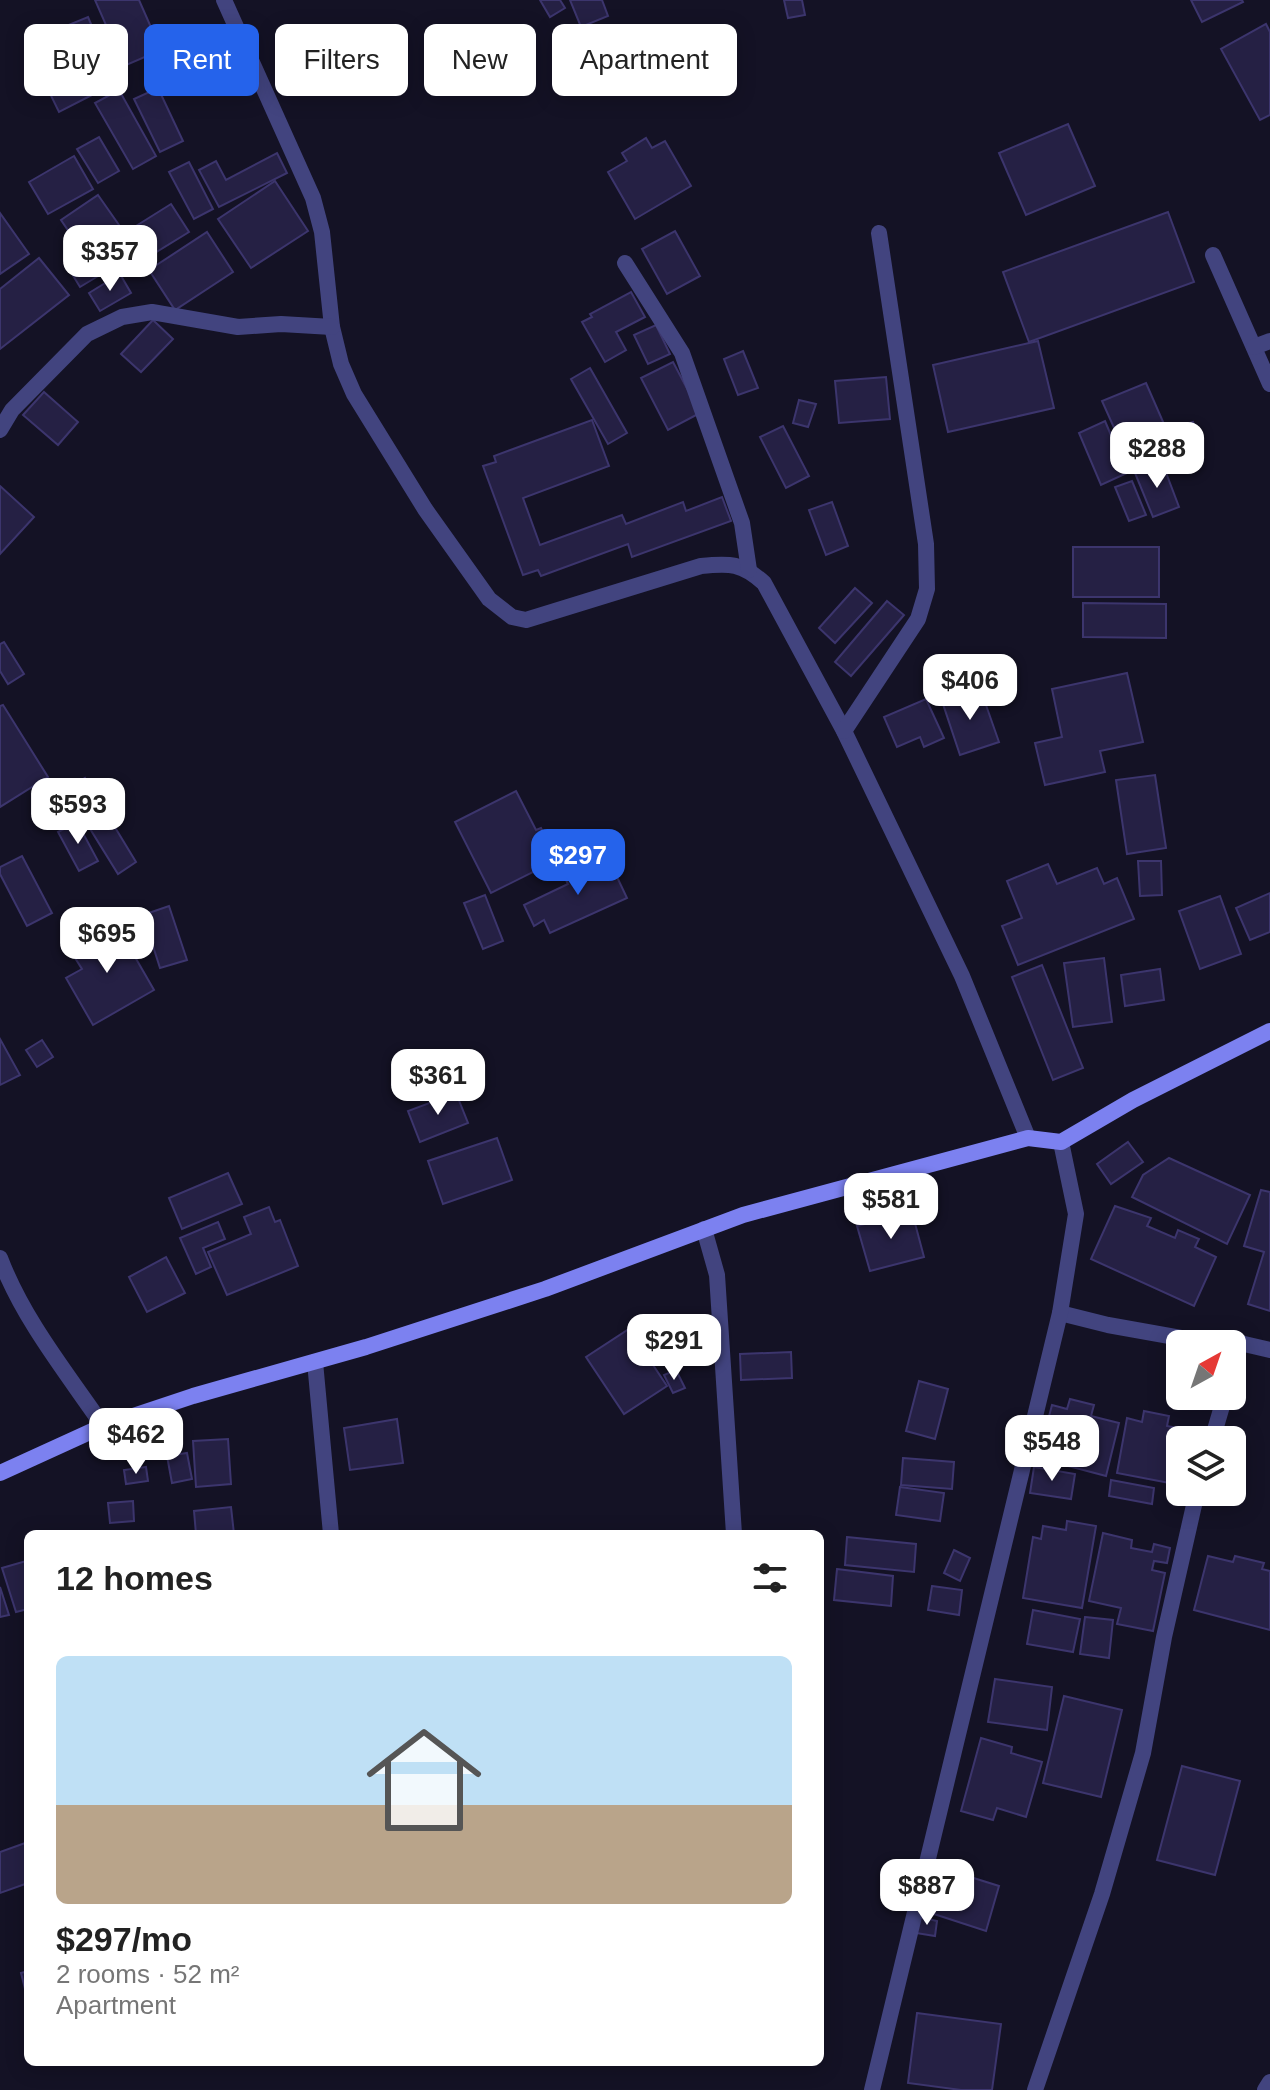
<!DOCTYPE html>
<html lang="en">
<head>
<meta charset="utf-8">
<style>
	body { margin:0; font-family:Arial,sans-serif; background:#f2f2f2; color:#222; height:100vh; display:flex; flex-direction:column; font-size:30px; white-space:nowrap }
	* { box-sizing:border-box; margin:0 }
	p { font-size:26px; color:#767676 }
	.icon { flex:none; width:44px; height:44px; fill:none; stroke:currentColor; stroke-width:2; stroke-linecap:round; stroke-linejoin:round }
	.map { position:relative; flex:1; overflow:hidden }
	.sheet { position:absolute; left:24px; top:1530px; width:800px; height:536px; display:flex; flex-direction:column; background:#fff; border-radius:12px; box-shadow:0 4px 20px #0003 }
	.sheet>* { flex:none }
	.banner { position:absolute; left:24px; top:24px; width:800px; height:72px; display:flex; gap:16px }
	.needle { width:52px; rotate:40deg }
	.fabs { position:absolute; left:1166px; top:1330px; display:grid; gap:16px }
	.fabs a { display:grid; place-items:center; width:80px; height:80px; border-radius:12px; background:#fff; box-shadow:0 4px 20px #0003; font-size:40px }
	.price { position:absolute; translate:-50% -68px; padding:0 18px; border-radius:16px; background:#fff; color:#222; font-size:26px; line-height:52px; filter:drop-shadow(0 2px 4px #0008) }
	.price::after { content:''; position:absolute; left:50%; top:48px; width:24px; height:18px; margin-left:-12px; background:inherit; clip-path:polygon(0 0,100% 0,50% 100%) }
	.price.active { background:#2563eb; color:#fff }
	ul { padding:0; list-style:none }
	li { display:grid; align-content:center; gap:16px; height:424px; padding:0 32px }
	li+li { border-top:2px solid #e0e0e0 }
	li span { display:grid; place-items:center; height:248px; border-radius:12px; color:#555 }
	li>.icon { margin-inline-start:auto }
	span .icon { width:144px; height:144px; fill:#fffc; stroke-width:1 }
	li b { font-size:34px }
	h2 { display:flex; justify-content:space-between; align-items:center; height:96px; padding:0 32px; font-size:34px }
	.chip { padding:0 28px; border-radius:12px; background:#fff; box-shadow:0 4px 20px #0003; font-size:28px; line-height:72px }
	.chip.active { background:#2563eb; color:#fff }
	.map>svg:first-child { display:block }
	.building { fill:#252044; stroke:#3c356d; stroke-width:2 }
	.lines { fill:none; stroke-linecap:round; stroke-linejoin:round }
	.street { stroke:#42447f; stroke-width:16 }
	.secondary { stroke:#7c81f0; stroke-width:16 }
</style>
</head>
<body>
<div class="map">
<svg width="1270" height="2090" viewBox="0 0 1270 2090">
	<rect width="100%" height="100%" fill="#141225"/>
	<!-- building -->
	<g class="building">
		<path d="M 95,0 L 139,0 L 161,50 L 124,66 Z"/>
		<path d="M 540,0 L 560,0 L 565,8 L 550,17 Z"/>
		<path d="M 570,0 L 602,0 L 608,16 L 581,27 Z"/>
		<path d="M 784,0 L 802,0 L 805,15 L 788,18 Z"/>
		<path d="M 1191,0 L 1242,0 L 1243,2 L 1202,22 Z"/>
		<path d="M 88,17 L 112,74 L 91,83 L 66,26 Z"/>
		<path d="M 1266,24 L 1270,32 L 1270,115 L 1260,120 L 1221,49 Z"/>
		<path d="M 69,49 L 92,95 L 59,112 L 36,65 Z"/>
		<path d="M 158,88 L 183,141 L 160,152 L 134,99 Z"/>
		<path d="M 119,90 L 156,156 L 133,169 L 95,103 Z"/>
		<path d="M 1068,124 L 1095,186 L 1026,215 L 999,153 Z"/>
		<path d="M 99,137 L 119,171 L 98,183 L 77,149 Z"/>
		<path d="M 646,138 L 652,148 L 665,141 L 691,186 L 635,219 L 608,172 L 627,161 L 622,153 Z"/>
		<path d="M 277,153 L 287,173 L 219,207 L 199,170 L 216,161 L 226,180 Z"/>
		<path d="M 74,156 L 93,189 L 48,214 L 29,182 Z"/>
		<path d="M 189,162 L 213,209 L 194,219 L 169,172 Z"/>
		<path d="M 275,181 L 308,231 L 251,268 L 218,219 Z"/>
		<path d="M 98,195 L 119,225 L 82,251 L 61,220 Z"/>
		<path d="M 171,204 L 189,232 L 145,259 L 128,231 Z"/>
		<path d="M 1168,212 L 1194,282 L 1029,342 L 1003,272 Z"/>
		<path d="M 0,213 L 29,254 L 0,274 Z"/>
		<path d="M 675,231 L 700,276 L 667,294 L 642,249 Z"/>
		<path d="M 207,232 L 233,272 L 175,310 L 149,270 Z"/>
		<path d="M 114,235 L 128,258 L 80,287 L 66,264 Z"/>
		<path d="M 39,258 L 69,295 L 0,349 L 0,289 Z"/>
		<path d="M 120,274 L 131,293 L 100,311 L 89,293 Z"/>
		<path d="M 631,292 L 645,317 L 616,332 L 626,350 L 605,362 L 582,322 L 592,317 L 590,314 Z"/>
		<path d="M 153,320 L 173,339 L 141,372 L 121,354 Z"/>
		<path d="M 656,325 L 670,354 L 648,364 L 634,335 Z"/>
		<path d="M 1038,341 L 1054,408 L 948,432 L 933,365 Z"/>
		<path d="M 743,351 L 758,388 L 738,395 L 724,359 Z"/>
		<path d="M 673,362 L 700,413 L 668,430 L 641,378 Z"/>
		<path d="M 590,368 L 627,433 L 608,444 L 571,379 Z"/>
		<path d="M 886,377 L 890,419 L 839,423 L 835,381 Z"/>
		<path d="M 1146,383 L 1171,440 L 1128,459 L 1102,401 Z"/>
		<path d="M 44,392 L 78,422 L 58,445 L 23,415 Z"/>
		<path d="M 799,400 L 816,404 L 808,427 L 793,423 Z"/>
		<path d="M 592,420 L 609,466 L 523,498 L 540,545 L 622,515 L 626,524 L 683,502 L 686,511 L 722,497 L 731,521 L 632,557 L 628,544 L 541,576 L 538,570 L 523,575 L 483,466 L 496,462 L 494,456 Z"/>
		<path d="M 1105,421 L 1127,473 L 1101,485 L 1079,433 Z"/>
		<path d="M 1193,422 L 1201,447 L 1181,453 L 1173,428 Z"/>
		<path d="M 783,426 L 809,476 L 786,488 L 760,437 Z"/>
		<path d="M 1162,462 L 1179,507 L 1153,517 L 1135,473 Z"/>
		<path d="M 1132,481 L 1146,515 L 1129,521 L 1115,487 Z"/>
		<path d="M 0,486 L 34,517 L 0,554 Z"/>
		<path d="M 832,502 L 848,546 L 826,555 L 809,510 Z"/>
		<rect x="1073" y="547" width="86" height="50"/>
		<path d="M 855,588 L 872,603 L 835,643 L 819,628 Z"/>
		<path d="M 887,601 L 904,615 L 851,676 L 835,662 Z"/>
		<path d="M 1083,603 L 1166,604 L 1166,638 L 1083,637 Z"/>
		<path d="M 4,642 L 24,674 L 8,684 L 0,671 L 0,644 Z"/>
		<path d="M 1127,673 L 1143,742 L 1100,751 L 1105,772 L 1045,785 L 1035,743 L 1062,737 L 1052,689 Z"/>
		<path d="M 980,688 L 999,742 L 960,755 L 942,701 Z"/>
		<path d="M 926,699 L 944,738 L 924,747 L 920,737 L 897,747 L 884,717 Z"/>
		<path d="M 3,705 L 48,777 L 0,807 L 0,706 Z"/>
		<path d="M 1155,775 L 1166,848 L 1127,854 L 1116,780 Z"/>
		<path d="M 85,778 L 136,862 L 118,874 L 66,790 Z"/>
		<path d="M 516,791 L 536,830 L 541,828 L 557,860 L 491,893 L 455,822 Z"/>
		<path d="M 77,822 L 98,861 L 79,871 L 58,832 Z"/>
		<path d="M 22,856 L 52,913 L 27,926 L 0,874 L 0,867 Z"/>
		<path d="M 608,858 L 627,898 L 550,933 L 544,920 L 534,926 L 524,905 L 568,884 L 565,878 Z"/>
		<path d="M 1138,861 L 1161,861 L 1162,895 L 1140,896 Z"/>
		<path d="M 1048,864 L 1057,884 L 1097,868 L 1104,884 L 1117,878 L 1134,919 L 1018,965 L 1002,926 L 1022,918 L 1007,881 Z"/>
		<path d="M 1270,893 L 1270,932 L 1250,940 L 1236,908 Z"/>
		<path d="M 485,895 L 503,941 L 483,949 L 464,903 Z"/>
		<path d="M 1220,896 L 1241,954 L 1200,969 L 1179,911 Z"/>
		<path d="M 169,906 L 187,960 L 160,968 L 143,915 Z"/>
		<path d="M 116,924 L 154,990 L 93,1025 L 66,978 L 82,969 L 70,950 Z"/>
		<path d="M 1104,958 L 1112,1022 L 1073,1027 L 1064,963 Z"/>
		<path d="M 1042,965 L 1083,1068 L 1053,1080 L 1012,977 Z"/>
		<path d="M 1160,969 L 1164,1000 L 1125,1006 L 1121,975 Z"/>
		<path d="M 0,1039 L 20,1075 L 0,1085 Z"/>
		<path d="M 42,1040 L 53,1057 L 37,1067 L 26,1050 Z"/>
		<path d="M 456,1093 L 468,1123 L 420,1142 L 408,1111 Z"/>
		<path d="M 497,1138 L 512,1180 L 443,1204 L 428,1161 Z"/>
		<path d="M 1128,1142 L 1143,1162 L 1111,1184 L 1097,1164 Z"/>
		<path d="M 1169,1158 L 1250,1195 L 1227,1244 L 1132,1197 L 1143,1175 Z"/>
		<path d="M 228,1173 L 242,1204 L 182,1229 L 169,1198 Z"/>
		<path d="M 1261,1190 L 1270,1192 L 1270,1311 L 1248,1304 L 1264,1252 L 1244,1246 Z"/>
		<path d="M 1115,1206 L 1151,1218 L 1147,1226 L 1175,1238 L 1178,1230 L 1199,1239 L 1195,1247 L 1216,1257 L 1194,1306 L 1091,1259 Z"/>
		<path d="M 269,1207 L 275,1222 L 280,1220 L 298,1266 L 227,1295 L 208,1252 L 251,1234 L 244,1217 Z"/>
		<path d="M 912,1212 L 924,1257 L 870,1271 L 857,1226 Z"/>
		<path d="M 218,1222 L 225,1239 L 203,1248 L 211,1267 L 196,1274 L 180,1238 Z"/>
		<path d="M 166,1257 L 185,1293 L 147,1312 L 129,1277 Z"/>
		<path d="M 629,1329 L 667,1386 L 624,1414 L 586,1357 Z"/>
		<path d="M 791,1352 L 792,1378 L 741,1380 L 740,1354 Z"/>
		<path d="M 676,1370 L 685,1388 L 673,1393 L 664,1375 Z"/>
		<path d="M 919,1381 L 948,1389 L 935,1439 L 906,1431 Z"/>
		<path d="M 1070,1399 L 1094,1405 L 1091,1416 L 1119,1423 L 1106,1476 L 1038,1458 L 1052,1405 L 1067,1409 Z"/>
		<path d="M 1144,1411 L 1169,1416 L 1167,1426 L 1198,1432 L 1197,1440 L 1180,1440 L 1180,1485 L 1117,1473 L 1127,1418 L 1142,1422 Z"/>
		<path d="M 397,1419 L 403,1463 L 350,1470 L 344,1428 Z"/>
		<path d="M 228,1439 L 231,1484 L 196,1487 L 193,1441 Z"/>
		<path d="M 187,1453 L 192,1479 L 172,1483 L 167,1456 Z"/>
		<path d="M 903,1458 L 954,1462 L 952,1489 L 901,1485 Z"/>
		<path d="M 146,1467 L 148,1481 L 126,1484 L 124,1470 Z"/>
		<path d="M 1034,1467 L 1075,1474 L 1071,1499 L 1030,1493 Z"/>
		<path d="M 1111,1480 L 1154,1488 L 1152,1504 L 1109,1496 Z"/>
		<path d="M 900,1487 L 944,1493 L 940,1521 L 896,1515 Z"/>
		<path d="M 133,1501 L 134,1521 L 110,1523 L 108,1503 Z"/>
		<path d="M 231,1507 L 234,1534 L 196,1534 L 194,1511 Z"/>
		<path d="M 1067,1521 L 1096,1526 L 1082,1608 L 1023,1598 L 1033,1537 L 1041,1539 L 1043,1526 L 1066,1530 Z"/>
		<path d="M 1103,1533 L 1132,1540 L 1131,1548 L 1152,1552 L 1154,1544 L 1170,1548 L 1167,1563 L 1154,1561 L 1152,1570 L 1165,1573 L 1153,1631 L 1117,1624 L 1121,1608 L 1089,1601 Z"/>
		<path d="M 847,1537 L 916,1544 L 914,1572 L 845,1565 Z"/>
		<path d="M 954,1550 L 970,1558 L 960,1581 L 944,1573 Z"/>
		<path d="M 1208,1556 L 1233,1562 L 1235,1556 L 1264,1563 L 1262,1569 L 1270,1571 L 1270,1630 L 1194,1610 Z"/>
		<path d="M 26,1561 L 28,1609 L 16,1612 L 2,1568 Z"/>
		<path d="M 837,1569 L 893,1576 L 891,1606 L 834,1600 Z"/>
		<path d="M 932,1586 L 962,1590 L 959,1615 L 928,1610 Z"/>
		<path d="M 0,1587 L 9,1615 L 0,1617 Z"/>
		<path d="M 1033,1610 L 1080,1619 L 1073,1652 L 1027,1644 Z"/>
		<path d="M 1085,1617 L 1113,1620 L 1109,1658 L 1080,1654 Z"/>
		<path d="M 995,1679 L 1052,1687 L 1047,1730 L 988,1722 Z"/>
		<path d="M 1064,1696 L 1122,1710 L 1101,1797 L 1043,1783 Z"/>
		<path d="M 981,1738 L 1012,1747 L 1011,1753 L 1042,1762 L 1026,1817 L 997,1808 L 993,1820 L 961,1811 Z"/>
		<path d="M 1182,1766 L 1240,1781 L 1215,1875 L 1157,1860 Z"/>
		<path d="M 28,1842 L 28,1883 L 0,1893 L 0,1852 Z"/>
		<path d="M 945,1869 L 999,1886 L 986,1931 L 931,1913 Z"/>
		<path d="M 919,1917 L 937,1921 L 935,1936 L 916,1933 Z"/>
		<path d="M 28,1971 L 28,2001 L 21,1973 Z"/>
		<path d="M 917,2013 L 1001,2024 L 992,2090 L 961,2090 L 908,2083 Z"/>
	</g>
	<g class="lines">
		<!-- street -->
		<g class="street">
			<path d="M 224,0 L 313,198 L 322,232 L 332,327 L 341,364 L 354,394 L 425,509 L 489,599 L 512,617 L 526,620 L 701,566 C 730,563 742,563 764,583 L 844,731 L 962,976 L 1028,1138"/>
			<path d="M 1213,255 L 1270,384"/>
			<path d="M 625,263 L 682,353 L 742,523 L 749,570"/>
			<path d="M 1254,347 L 1270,341"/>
			<path d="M 0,430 L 12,410 L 87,334 L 122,317 L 152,312 L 238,327 L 281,324 L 332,327"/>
			<path d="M 844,731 L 918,619 L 927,589 L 926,544 L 879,233"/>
			<path d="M 704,1229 L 717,1275 L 734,1534"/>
			<path d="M 0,1258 C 23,1319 66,1372 103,1426"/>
			<path d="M 1060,1313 L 1108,1325 L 1192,1340 L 1240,1343 L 1232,1371"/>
			<path d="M 1240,1343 L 1270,1350"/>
			<path d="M 315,1362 L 331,1534"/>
			<path d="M 1212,1440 L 1225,1396"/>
			<path d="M 872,2090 L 1060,1313 L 1076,1214 L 1061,1142"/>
			<path d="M 1035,2090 L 1102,1894 L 1143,1753 L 1164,1637 L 1197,1492"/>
			<path d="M 1265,2090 L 1270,2082"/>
		</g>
		<!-- secondary -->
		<path class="secondary" d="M 0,1473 L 103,1426 L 193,1396 L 366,1347 L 545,1289 L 743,1215 L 1028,1138 L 1061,1142 L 1133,1100 L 1270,1031"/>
	</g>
</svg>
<div class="fabs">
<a><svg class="needle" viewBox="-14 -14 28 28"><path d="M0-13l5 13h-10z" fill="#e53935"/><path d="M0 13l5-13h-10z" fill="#767676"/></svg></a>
<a><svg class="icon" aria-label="layers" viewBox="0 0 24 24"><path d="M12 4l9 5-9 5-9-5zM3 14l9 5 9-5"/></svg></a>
</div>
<b class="price" style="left:110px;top:293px">$357</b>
<b class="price" style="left:1157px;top:490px">$288</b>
<b class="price" style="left:970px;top:722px">$406</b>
<b class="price" style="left:78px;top:846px">$593</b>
<b class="price active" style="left:578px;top:897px">$297</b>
<b class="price" style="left:107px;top:975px">$695</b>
<b class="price" style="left:438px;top:1117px">$361</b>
<b class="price" style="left:891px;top:1241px">$581</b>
<b class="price" style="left:674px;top:1382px">$291</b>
<b class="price" style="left:136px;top:1476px">$462</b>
<b class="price" style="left:1052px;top:1483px">$548</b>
<b class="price" style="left:927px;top:1927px">$887</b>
<div class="banner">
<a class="chip">Buy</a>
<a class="chip active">Rent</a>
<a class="chip">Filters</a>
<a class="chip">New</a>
<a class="chip">Apartment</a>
</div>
<section class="sheet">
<h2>12 homes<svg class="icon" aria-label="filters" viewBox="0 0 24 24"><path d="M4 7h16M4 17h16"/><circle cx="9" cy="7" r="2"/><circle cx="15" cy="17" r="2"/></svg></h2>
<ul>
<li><span style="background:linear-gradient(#bfe0f5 60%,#b9a48a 0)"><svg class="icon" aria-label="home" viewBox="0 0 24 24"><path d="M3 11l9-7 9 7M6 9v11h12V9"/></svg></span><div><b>$297/mo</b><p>2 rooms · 52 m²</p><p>Apartment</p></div></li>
</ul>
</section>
</div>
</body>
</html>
